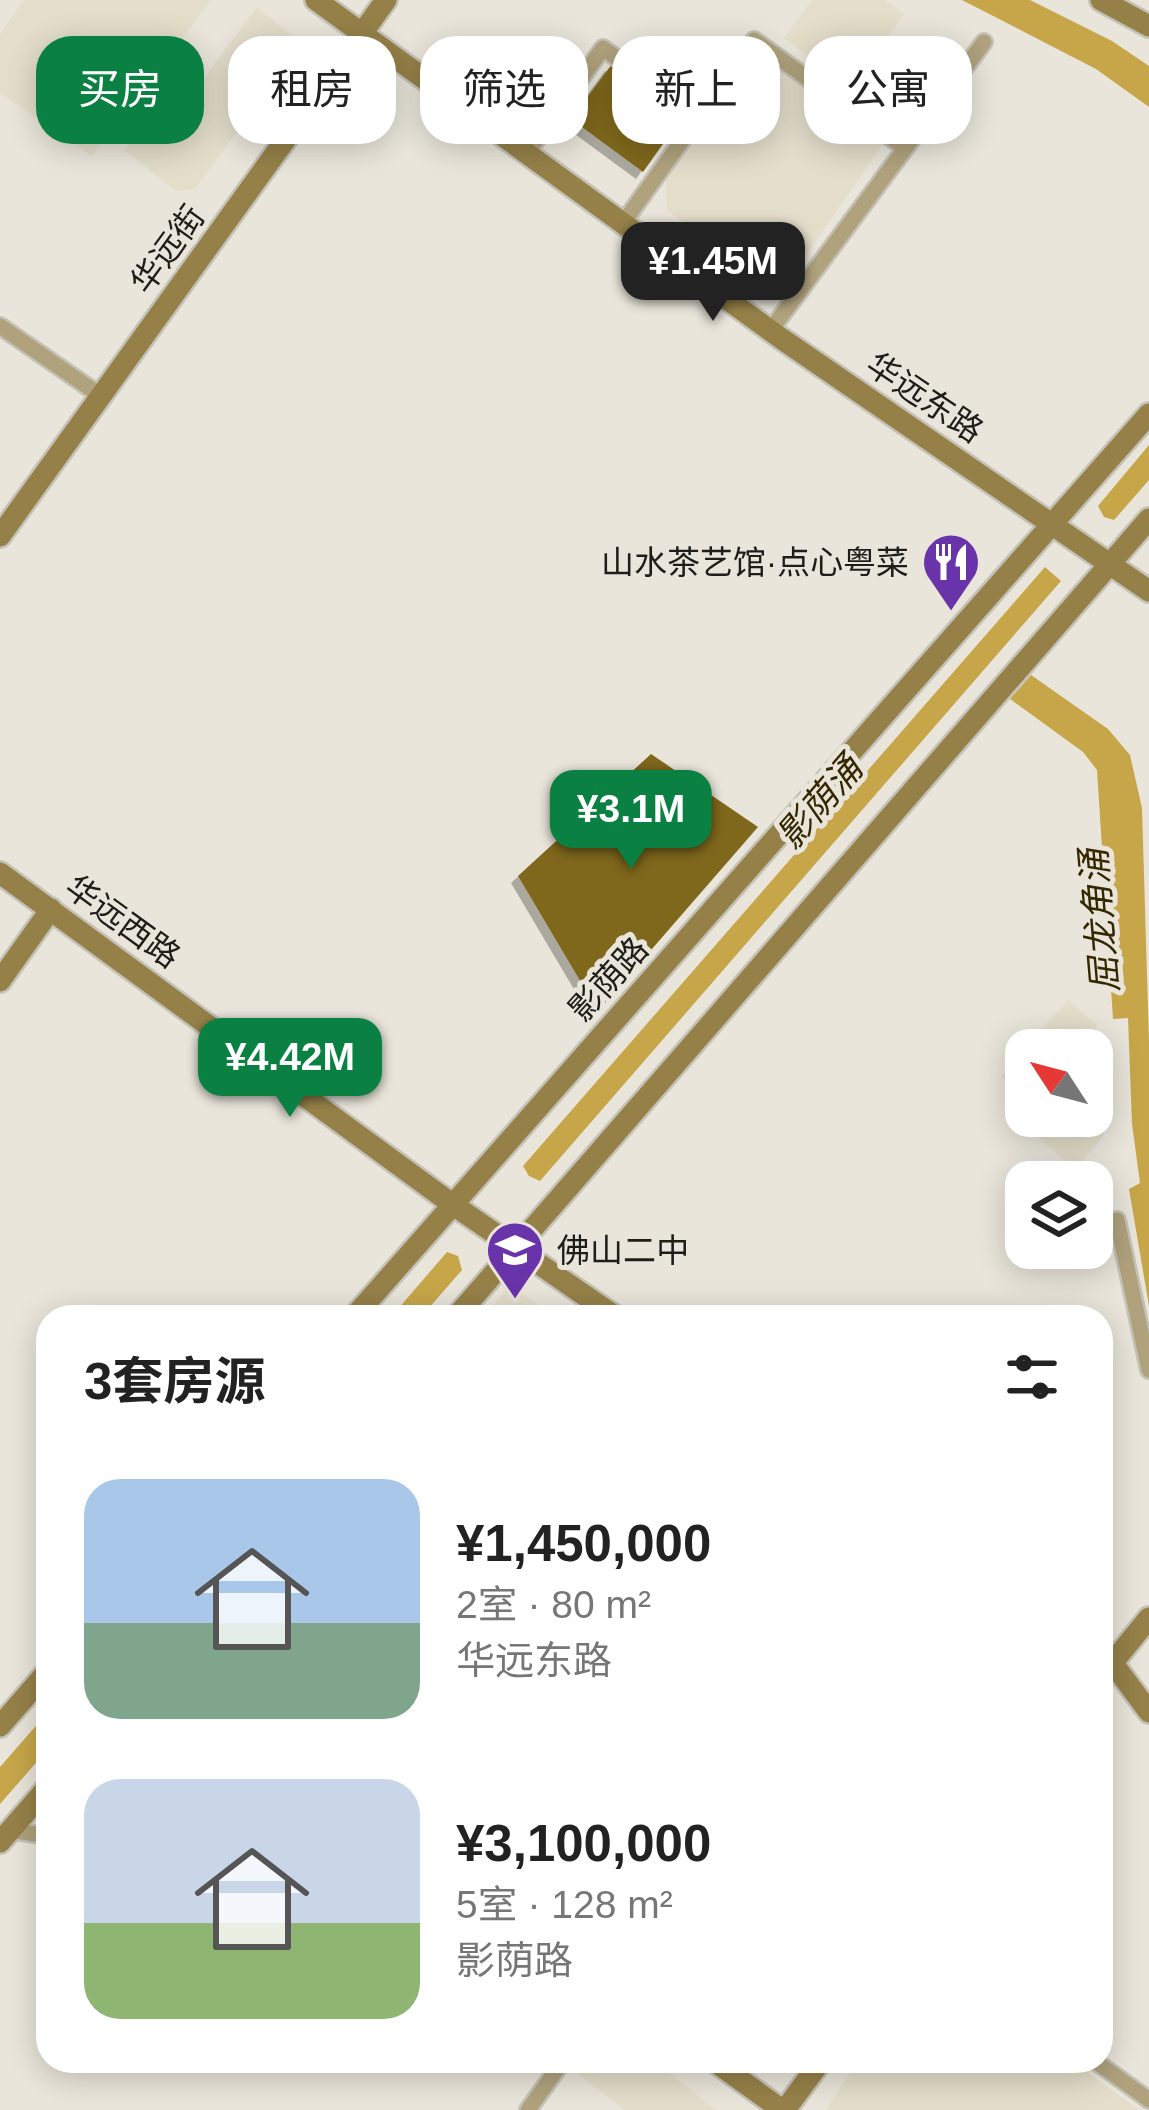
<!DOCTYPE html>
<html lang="zh">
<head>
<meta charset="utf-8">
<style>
	body { margin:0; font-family:Helvetica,"Noto Sans SC",sans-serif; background:#f2f2f2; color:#222; height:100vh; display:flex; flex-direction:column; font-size:45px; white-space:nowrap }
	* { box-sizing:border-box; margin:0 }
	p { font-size:39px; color:#767676 }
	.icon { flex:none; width:66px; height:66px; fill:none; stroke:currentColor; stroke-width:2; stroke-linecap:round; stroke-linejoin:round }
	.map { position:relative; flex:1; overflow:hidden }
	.side { position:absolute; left:36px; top:1305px; width:1077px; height:768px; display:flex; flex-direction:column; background:#fff; border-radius:36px; box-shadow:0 6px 30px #0003 }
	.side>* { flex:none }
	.top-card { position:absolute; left:36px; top:36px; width:1077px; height:108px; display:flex; gap:24px }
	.needle { width:78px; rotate:306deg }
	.buttons { position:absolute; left:1005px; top:1029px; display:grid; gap:24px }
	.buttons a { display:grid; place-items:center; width:108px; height:108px; border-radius:24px; background:#fff; box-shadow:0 6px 30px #0003; font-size:60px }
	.price { position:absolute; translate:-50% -102px; padding:0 27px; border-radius:24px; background:#0b8043; color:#fff; font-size:39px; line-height:78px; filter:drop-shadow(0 3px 6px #0008) }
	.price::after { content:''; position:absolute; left:50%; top:72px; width:36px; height:27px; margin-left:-18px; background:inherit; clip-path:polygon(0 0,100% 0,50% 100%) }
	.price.selected { background:#222; color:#fff }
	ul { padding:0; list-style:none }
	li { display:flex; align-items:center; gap:36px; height:300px; padding:0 48px }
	li span { display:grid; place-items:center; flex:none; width:336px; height:240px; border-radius:36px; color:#555 }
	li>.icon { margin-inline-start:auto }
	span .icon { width:144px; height:144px; fill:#fffc; stroke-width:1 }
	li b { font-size:51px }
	h2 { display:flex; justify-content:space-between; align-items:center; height:144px; padding:0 48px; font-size:51px }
	.tag { padding:0 42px; border-radius:36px; background:#fff; box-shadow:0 6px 30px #0003; font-size:42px; line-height:108px }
	.tag.selected { background:#0b8043; color:#fff }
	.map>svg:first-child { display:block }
	.built { fill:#e3ddca; fill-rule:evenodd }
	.water { fill:#c6a649 }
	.building { fill:#7f671d; filter:url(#shadow) }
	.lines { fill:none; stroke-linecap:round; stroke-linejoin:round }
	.street-casing { stroke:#c4c1b7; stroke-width:20 }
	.secondary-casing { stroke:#c4c1b7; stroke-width:26 }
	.street { stroke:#b0a27d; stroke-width:15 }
	.secondary { stroke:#958148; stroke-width:21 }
	.labels { text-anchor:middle; stroke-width:10; stroke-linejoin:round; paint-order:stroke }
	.street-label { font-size:33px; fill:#1e1d19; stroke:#e9e5da }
	.poi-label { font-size:33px; fill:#1e1d19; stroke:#e9e5da; text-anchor:end }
	.water-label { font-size:36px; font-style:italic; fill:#352800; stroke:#e9e5da }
</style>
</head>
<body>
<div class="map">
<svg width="1149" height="2110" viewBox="0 0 1149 2110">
	<defs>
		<filter id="shadow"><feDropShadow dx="-7" dy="7" stdDeviation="0" flood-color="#0004"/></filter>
	</defs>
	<rect width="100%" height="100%" fill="#e9e5da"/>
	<!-- built -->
	<g class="built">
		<path d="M 24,0 L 211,0 L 92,156 L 0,93 L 0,34 Z"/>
		<path d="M 812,0 L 884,0 L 904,14 L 850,87 L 784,38 Z"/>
		<path d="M 257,7 L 292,36 L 293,55 L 195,189 L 176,191 L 124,150 L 153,110 L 172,121 Z"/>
		<path d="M 768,61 L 883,144 L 787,282 L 767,285 L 667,210 L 666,180 L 740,75 Z"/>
		<path d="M 1068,1000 L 1096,1024 L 1106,1125 L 1103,1136 L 1075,1170 L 1006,1107 L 1018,1091 L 1001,1077 ZM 1026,1050 L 1092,1050 L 1092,1116 L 1026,1116 Z"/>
		<path d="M 510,1285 L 556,1317 L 483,1317 Z"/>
		<path d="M 580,2061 L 654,2061 L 716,2110 L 625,2110 L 573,2070 Z"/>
		<path d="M 858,2061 L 1072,2061 L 1139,2110 L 826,2110 Z"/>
	</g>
	<!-- water -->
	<g class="water">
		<path d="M 962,0 L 1030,0 L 1112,41 L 1149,66 L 1149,107 L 1096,69 Z"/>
		<path d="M 1149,445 L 1149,480 L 1114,520 L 1104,517 L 1098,506 Z"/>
		<path d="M 1045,567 L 1061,581 L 540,1181 L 529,1176 L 523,1166 Z"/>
		<path d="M 1031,675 L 1108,729 L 1130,755 L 1142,808 L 1149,1041 L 1149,1306 L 1129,1189 L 1140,1183 L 1132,1124 L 1128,1018 L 1113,1019 L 1097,770 L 1083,752 L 1010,699 Z"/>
		<path d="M 447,1252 L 458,1256 L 462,1270 L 421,1317 L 391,1317 Z"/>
		<path d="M 48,1712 L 48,1749 L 0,1804 L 0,1767 Z"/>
	</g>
	<!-- building -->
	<g class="building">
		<path d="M 612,64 L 683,116 L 643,172 L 571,119 Z"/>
		<path d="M 651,754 L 758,827 L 598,1011 L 518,876 Z"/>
	</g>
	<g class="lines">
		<defs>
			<g id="street">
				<path d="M 527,153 L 603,48 L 698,118"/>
				<path d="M 623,223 L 754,40 L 905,148"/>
				<path d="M 0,326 L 101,396"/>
				<path d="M 770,331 L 984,42"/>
				<path d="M 1117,1220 L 1149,1370"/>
				<path d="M 10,1830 L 48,1836"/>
				<path d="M 1095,2061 L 1149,2100"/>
				<path d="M 528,2110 L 563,2061"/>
			</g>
			<g id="secondary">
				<path d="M 316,0 L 782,339 L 1149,591"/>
				<path d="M 1101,0 L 1149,26"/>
				<path d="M 0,536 L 386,0"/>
				<path d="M 0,873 L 452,1204 L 616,1317"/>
				<path d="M 0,981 L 51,909"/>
				<path d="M 354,1317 L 1149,414"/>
				<path d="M 456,1317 L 1149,519"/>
				<path d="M 1101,1654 L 1112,1662 L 1149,1712"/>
				<path d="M 1101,1677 L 1149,1618"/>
				<path d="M 0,1726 L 48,1671"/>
				<path d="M 0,1842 L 48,1787"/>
				<path d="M 714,2061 L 782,2110"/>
				<path d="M 785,2110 L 821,2061"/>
			</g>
		</defs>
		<!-- street casing -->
		<use href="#street" class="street-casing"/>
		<!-- secondary casing -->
		<use href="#secondary" class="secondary-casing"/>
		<!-- street -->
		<use href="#street" class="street"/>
		<!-- secondary -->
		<use href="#secondary" class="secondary"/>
	</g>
	<!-- icons -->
	<defs>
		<symbol id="restaurant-pin" viewBox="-11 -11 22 30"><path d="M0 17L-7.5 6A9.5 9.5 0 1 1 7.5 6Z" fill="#6933aa" stroke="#e9e5da"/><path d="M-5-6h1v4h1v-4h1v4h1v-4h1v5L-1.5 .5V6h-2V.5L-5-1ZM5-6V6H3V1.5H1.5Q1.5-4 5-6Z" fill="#fff"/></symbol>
		<symbol id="school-pin" viewBox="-11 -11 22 30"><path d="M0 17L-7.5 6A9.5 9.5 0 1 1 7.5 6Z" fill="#6933aa" stroke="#e9e5da"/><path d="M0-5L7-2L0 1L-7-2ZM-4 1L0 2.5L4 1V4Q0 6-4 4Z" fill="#fff"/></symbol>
	</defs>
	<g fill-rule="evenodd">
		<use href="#restaurant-pin" x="918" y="529" width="66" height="90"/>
		<use href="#school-pin" x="482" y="1217" width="66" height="90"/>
	</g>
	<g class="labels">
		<!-- street labels -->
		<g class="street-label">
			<text transform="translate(167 249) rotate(-54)" y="12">华远街</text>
			<text transform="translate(925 397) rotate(34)" y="12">华远东路</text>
			<text transform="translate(123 921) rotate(36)" y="12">华远西路</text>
			<text transform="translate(608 979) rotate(-48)" y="12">影荫路</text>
		</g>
		<!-- poi labels -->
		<g class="poi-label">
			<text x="909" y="574">山水茶艺馆·点心粤菜</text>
			<text x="557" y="1262" text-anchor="start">佛山二中</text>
		</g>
		<!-- water labels -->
		<g class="water-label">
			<text transform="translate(819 802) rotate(-49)" y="13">影荫涌</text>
			<text transform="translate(1099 921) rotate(-95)" y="13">屈龙角涌</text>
		</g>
	</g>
</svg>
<div class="buttons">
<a><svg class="needle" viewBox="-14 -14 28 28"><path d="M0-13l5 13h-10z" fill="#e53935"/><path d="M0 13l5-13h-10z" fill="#767676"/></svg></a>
<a><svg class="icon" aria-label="layers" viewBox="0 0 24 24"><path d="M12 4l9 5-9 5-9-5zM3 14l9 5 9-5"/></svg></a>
</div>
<b class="price selected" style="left:713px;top:324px">¥1.45M</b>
<b class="price" style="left:631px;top:872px">¥3.1M</b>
<b class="price" style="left:290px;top:1120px">¥4.42M</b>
<div class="top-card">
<a class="tag selected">买房</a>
<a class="tag">租房</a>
<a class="tag">筛选</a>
<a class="tag">新上</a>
<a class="tag">公寓</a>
</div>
<section class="side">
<h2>3套房源<svg class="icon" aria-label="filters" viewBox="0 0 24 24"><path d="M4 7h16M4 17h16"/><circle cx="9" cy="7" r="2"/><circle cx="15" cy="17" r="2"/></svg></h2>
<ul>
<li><span style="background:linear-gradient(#a9c7e8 60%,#7fa58c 0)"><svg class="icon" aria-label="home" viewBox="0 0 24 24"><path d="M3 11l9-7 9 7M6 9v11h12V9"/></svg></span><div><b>¥1,450,000</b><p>2室 · 80 m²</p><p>华远东路</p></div></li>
<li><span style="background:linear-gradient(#c9d6e8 60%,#8fb573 0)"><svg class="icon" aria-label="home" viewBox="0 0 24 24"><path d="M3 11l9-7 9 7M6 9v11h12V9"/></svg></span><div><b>¥3,100,000</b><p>5室 · 128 m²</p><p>影荫路</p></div></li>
</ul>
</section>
</div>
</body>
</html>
